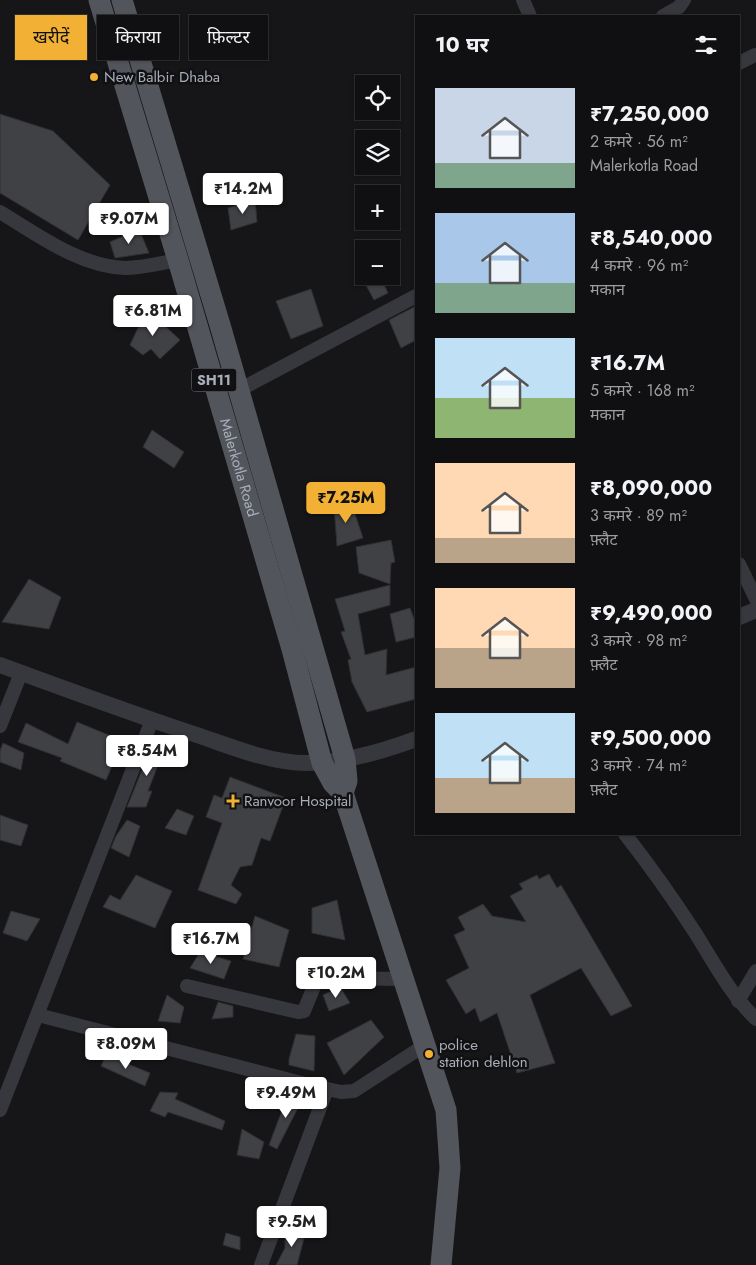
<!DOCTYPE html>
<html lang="hi">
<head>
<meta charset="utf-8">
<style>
	body { margin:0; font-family:Jost,"Noto Sans Devanagari",sans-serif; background:#1e1e20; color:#f1f3f6; height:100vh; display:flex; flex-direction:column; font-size:19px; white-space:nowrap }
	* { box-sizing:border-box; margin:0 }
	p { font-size:16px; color:#9c9d9f }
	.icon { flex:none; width:28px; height:28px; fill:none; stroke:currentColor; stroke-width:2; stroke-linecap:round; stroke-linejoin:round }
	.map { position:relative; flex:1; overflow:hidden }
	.drawer { position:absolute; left:415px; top:15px; width:325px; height:820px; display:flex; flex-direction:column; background:#101012; border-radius:0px; box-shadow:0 1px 4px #0004,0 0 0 1px #303032 }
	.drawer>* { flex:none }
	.banner { position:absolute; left:15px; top:15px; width:325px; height:45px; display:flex; gap:10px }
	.controls { position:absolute; left:355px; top:75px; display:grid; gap:10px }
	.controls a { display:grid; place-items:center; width:45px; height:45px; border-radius:0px; background:#101012; box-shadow:0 1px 4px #0004,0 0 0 1px #303032; font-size:25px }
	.price { position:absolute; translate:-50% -42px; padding:0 11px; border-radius:5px; background:#fff; color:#222; font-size:16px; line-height:32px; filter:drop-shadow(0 1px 2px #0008) }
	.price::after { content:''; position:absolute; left:50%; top:30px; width:15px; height:11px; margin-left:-8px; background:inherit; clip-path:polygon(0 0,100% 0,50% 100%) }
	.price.selected { background:#f2b134; color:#111 }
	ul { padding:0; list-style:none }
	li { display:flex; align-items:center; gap:15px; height:125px; padding:0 20px }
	li span { display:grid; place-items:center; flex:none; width:140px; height:100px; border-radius:0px; color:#555 }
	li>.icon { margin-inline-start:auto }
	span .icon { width:60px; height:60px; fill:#fffc; stroke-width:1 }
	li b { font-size:21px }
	h2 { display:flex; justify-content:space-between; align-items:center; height:60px; padding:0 20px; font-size:21px }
	.pill { padding:0 18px; border-radius:0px; background:#101012; box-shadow:0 1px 4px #0004,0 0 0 1px #303032; font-size:18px; line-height:45px }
	.pill.selected { background:#f2b134; color:#111 }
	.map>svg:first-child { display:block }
	.building { fill:#404145; stroke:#303034 }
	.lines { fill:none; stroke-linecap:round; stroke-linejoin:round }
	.minor { stroke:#37383d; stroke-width:14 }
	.tertiary { stroke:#37383d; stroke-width:16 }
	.primary { stroke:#53555c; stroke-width:21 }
	.poi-dot { fill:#f2b134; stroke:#111113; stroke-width:2 }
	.labels { text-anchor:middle; stroke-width:5; stroke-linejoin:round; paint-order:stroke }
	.shield { fill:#111113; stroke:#7b7e86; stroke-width:1 }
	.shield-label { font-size:14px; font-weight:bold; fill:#a8adb8 }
	.poi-label { font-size:15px; fill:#a8adb8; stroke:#111113; text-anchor:start }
	.street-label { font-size:15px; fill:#a8adb8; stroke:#111113 }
</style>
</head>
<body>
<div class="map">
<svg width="756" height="1265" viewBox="0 0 756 1265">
	<rect width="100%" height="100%" fill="#161618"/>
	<!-- building -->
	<g class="building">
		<path d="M 0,114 L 53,131 L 110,185 L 78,240 L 0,193 Z"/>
		<path d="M 255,199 L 257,222 L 231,230 L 228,208 Z"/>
		<path d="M 139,229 L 149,253 L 115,258 L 110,242 Z"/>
		<path d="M 361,276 L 380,276 L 388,293 L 374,300 Z"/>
		<path d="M 311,289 L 323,326 L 291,339 L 276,301 Z"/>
		<path d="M 416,306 L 416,340 L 401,348 L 389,320 Z"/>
		<path d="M 147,309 L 180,340 L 160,359 L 151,349 L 143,355 L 130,345 Z"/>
		<path d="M 152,430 L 184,452 L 174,468 L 143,447 Z"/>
		<path d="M 351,502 L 363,538 L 337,546 L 334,506 Z"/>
		<path d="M 391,540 L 395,562 L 391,563 L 390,584 L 359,573 L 356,547 Z"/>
		<path d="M 29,579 L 61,597 L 49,629 L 2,622 Z"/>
		<path d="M 390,585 L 390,605 L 358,614 L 365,655 L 387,649 L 386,675 L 416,667 L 416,699 L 367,712 L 352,682 L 348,660 L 351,659 L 341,632 L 345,631 L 335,599 Z"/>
		<path d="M 410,608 L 416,624 L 416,637 L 396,642 L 390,614 Z"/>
		<path d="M 77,722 L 123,741 L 106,780 L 60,761 L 62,758 L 18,742 L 26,723 L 68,744 Z"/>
		<path d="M 158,738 L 167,742 L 148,791 L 152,791 L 146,807 L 127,807 L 142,770 Z"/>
		<path d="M 3,743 L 24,753 L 21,770 L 0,762 L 0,751 Z"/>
		<path d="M 230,777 L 286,798 L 270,841 L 261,838 L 252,865 L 240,867 L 231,885 L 242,894 L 236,904 L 198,890 L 222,823 L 206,817 L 214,795 L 222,798 Z"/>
		<path d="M 177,809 L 194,816 L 186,835 L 165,828 Z"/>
		<path d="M 0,815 L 28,825 L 21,846 L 0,840 Z"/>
		<path d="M 127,820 L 140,826 L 129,857 L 111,848 L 116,836 Z"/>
		<path d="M 549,874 L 557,888 L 561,885 L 632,1006 L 611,1016 L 581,968 L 530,995 L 555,1063 L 517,1073 L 497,1013 L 480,1022 L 475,1008 L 466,1014 L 446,980 L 469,968 L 454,935 L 465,930 L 458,917 L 483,904 L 492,916 L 526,922 L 510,896 L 523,889 L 519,884 L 537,875 L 539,879 Z"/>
		<path d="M 136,875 L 172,891 L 155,928 L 103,907 L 110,895 L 120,900 Z"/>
		<path d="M 337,900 L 345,940 L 312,933 L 312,908 Z"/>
		<path d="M 11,911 L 40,919 L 27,941 L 3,933 Z"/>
		<path d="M 255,916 L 289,930 L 279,967 L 243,959 Z"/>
		<path d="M 200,952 L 231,961 L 224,979 L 190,968 Z"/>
		<path d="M 340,987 L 350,1003 L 329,1011 L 323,995 Z"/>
		<path d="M 167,995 L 184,1007 L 180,1023 L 158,1021 Z"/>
		<path d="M 218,1002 L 233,1006 L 233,1017 L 212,1019 Z"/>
		<path d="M 371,1020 L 384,1037 L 344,1075 L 327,1043 Z"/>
		<path d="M 296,1034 L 315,1036 L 314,1071 L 289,1065 L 289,1059 Z"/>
		<path d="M 106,1055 L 150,1073 L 145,1086 L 101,1066 Z"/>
		<path d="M 160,1092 L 178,1093 L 175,1099 L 225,1121 L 222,1130 L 168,1112 L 165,1117 L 150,1111 Z"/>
		<path d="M 289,1092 L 303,1098 L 277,1149 L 269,1145 Z"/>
		<path d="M 242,1129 L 264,1142 L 259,1159 L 237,1155 Z"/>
		<path d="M 285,1230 L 306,1231 L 297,1265 L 276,1265 L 285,1248 Z"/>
		<path d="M 226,1233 L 240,1237 L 240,1250 L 223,1245 Z"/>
	</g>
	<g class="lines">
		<!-- minor -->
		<g class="minor">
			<path d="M 523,0 L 530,16"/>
			<path d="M 663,16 L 679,7 L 684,0"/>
			<path d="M 739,63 L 755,55"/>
			<path d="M 0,212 C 38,235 79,266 125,268 C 143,268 161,263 178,260"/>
			<path d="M 239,390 L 416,296"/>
			<path d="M 739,564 L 756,599"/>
			<path d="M 0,726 L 21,673"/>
			<path d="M 625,834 C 650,866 674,900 696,934 C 714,963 731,995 756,1019"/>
			<path d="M 187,986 L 298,1012 L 304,1011 L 315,984 L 324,978 L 404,979"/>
			<path d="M 738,1001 L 756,971"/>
			<path d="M 38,1015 L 309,1085 L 341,1092 L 354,1091 L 425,1045"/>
			<path d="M 0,1110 L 152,720"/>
			<path d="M 261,1265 L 327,1089"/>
		</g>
		<!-- tertiary -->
		<g class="tertiary">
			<path d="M 739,617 L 756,610"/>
			<path d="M 0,665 C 66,689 133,714 200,736 C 232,747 271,763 306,763 C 343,763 381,752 416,739"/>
		</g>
		<!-- primary -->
		<g class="primary">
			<path id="s1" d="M 99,0 L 178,260 L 292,649 L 322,763 L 333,783 L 343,793 L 446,1110 L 450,1168 L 441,1265"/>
			<path d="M 122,0 L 220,325 L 345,759 L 347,781 L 343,793"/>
		</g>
	</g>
	<!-- markers -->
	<g class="poi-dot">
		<circle cx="94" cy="77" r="5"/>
		<path d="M230.5 793.5h5v5h5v5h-5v5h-5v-5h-5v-5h5z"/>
		<circle cx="429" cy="1054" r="5"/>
	</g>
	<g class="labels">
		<!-- shield labels -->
		<rect class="shield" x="191.5" y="368.5" width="45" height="23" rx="4"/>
		<g class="shield-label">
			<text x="214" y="385">SH11</text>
		</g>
		<!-- poi labels -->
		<g class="poi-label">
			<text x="104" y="82">New Balbir Dhaba</text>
			<text x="244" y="806">Ranvoor Hospital</text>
			<text x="439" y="1050">police<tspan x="439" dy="17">station dehlon</tspan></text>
		</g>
		<!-- street labels -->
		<g class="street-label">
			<text dy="5" stroke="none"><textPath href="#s1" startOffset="488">Malerkotla Road</textPath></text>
		</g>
	</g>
</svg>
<div class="controls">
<a><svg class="icon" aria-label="locate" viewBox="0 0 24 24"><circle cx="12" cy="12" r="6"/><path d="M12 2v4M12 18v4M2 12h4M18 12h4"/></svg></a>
<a><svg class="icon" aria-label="layers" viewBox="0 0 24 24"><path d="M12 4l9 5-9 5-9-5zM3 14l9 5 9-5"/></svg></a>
<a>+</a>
<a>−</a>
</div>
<b class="price" style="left:243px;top:215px">₹14.2M</b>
<b class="price" style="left:129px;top:245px">₹9.07M</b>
<b class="price" style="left:153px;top:337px">₹6.81M</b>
<b class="price selected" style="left:346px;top:524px">₹7.25M</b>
<b class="price" style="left:147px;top:777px">₹8.54M</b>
<b class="price" style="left:211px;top:965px">₹16.7M</b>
<b class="price" style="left:336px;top:999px">₹10.2M</b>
<b class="price" style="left:126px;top:1070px">₹8.09M</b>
<b class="price" style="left:286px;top:1119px">₹9.49M</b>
<b class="price" style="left:292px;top:1248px">₹9.5M</b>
<div class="banner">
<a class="pill selected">खरीदें</a>
<a class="pill">किराया</a>
<a class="pill">फ़िल्टर</a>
</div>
<section class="drawer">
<h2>10 घर<svg class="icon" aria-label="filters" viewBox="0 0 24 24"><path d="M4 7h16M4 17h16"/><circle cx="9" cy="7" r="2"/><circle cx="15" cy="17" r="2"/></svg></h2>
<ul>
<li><span style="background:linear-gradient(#c9d6e8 75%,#7fa58c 0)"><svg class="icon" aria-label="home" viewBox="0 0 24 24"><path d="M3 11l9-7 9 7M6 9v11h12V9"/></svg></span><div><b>₹7,250,000</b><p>2 कमरे · 56 m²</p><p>Malerkotla Road</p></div></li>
<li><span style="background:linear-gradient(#a9c7e8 70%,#7fa58c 0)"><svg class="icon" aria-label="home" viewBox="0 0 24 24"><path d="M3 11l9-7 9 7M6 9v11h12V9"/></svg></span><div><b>₹8,540,000</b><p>4 कमरे · 96 m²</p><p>मकान</p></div></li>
<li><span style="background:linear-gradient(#bfe0f5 60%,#8fb573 0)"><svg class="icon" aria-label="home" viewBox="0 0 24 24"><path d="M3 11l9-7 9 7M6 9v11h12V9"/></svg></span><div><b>₹16.7M</b><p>5 कमरे · 168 m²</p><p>मकान</p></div></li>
<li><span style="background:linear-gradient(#ffd9b3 75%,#b9a48a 0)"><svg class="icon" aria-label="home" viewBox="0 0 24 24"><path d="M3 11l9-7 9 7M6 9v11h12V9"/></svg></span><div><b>₹8,090,000</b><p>3 कमरे · 89 m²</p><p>फ़्लैट</p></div></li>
<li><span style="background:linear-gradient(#ffd9b3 60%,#b9a48a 0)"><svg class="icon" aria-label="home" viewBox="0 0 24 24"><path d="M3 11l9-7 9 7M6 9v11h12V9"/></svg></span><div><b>₹9,490,000</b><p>3 कमरे · 98 m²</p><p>फ़्लैट</p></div></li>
<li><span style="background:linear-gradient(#bfe0f5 65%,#b9a48a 0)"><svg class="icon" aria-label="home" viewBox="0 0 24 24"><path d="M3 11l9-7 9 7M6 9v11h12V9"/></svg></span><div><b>₹9,500,000</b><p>3 कमरे · 74 m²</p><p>फ़्लैट</p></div></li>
</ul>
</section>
</div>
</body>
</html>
